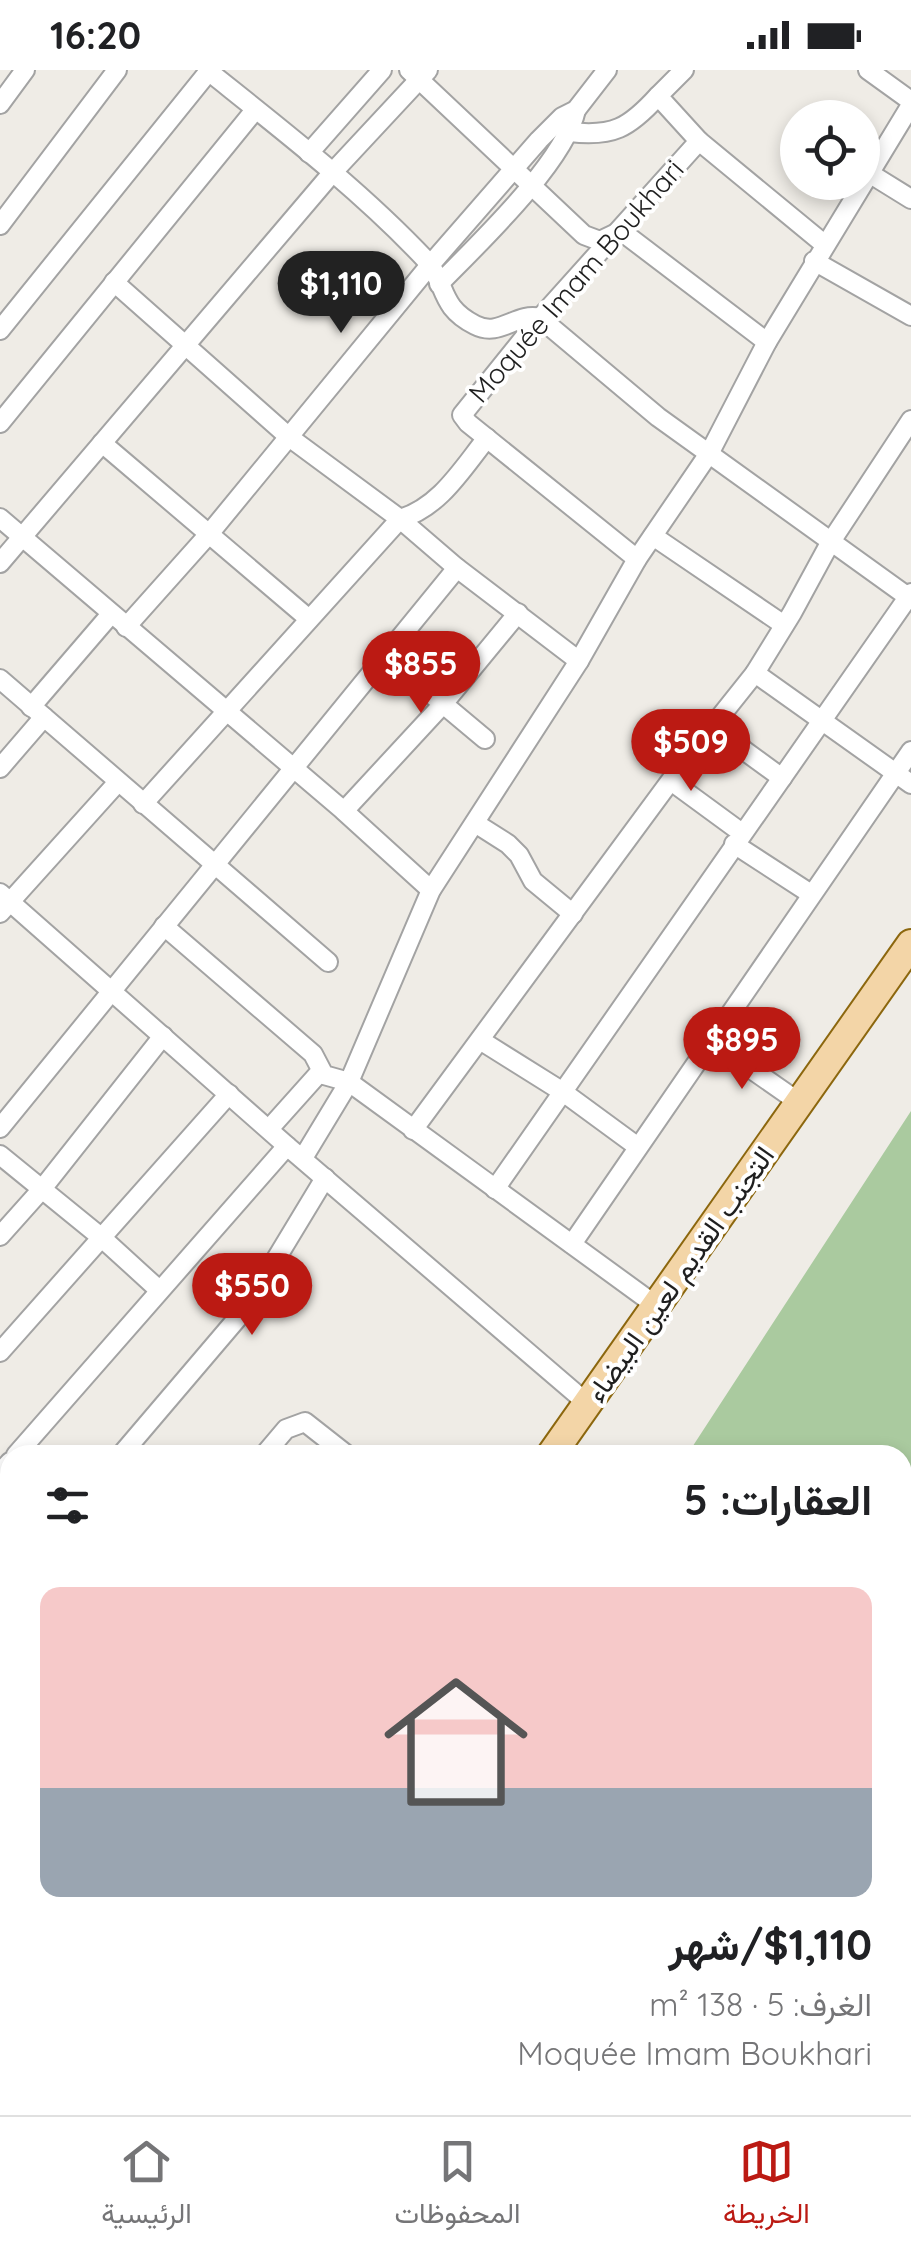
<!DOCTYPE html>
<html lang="ar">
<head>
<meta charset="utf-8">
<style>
	body { margin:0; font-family:Quicksand,Vazirmatn,sans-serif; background:#f2f2f2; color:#202124; direction:rtl; height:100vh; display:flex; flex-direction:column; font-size:38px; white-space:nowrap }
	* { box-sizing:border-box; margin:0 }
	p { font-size:32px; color:#757577 }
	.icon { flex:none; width:55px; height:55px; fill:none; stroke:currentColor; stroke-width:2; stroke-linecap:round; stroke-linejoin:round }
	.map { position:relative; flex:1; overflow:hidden; direction:ltr }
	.panel { position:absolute; left:0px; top:1375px; width:912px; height:670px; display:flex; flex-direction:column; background:#fff; border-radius:30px 30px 0 0; box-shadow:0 5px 15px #0003; direction:rtl }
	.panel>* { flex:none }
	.buttons { position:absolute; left:780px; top:30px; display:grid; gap:20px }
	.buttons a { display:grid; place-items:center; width:100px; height:100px; border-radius:50%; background:#fff; box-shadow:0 5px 15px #0003; font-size:50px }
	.price { position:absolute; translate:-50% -85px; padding:0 22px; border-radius:35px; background:#bb1a13; color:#fff; font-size:32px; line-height:65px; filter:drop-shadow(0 2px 5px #0008) }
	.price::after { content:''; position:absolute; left:50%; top:60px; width:30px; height:22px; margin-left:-15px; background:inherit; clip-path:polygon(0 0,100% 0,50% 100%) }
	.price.active { background:#222; color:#fff }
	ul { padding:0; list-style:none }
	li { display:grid; align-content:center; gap:20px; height:530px; padding:0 40px }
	li span { display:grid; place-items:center; height:310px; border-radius:20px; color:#555 }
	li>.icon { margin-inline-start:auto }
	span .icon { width:180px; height:180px; fill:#fffc; stroke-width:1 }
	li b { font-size:42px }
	h2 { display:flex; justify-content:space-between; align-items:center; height:120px; padding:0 40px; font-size:42px }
	.status { display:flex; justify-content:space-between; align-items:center; height:70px; padding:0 50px; background:#fff; direction:ltr }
	.status svg { height:28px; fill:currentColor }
	.tab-bar { display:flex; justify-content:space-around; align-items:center; height:140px; border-top:2px solid #e0e0e0; background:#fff; font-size:28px; color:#757577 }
	.tab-bar a { display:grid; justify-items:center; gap:5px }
	.tab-bar .active { color:#bb1a13 }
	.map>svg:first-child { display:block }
	.forest { fill:#aaca9f }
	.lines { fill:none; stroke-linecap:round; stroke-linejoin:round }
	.street-casing { stroke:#a3a3a3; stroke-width:22 }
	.primary-casing { stroke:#8c670e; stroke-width:32 }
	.path { stroke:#ed8a7a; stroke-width:4; stroke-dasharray:5 5; stroke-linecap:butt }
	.street { stroke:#fff; stroke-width:18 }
	.primary { stroke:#f3d5a7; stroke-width:28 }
	.labels { text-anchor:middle; stroke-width:8; stroke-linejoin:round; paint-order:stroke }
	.street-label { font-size:28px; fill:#1f1f1f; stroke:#fff }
</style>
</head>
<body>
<div class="status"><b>16:20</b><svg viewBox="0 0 49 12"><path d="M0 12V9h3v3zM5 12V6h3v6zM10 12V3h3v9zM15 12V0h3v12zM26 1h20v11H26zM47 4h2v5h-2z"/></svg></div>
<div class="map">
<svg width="911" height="2045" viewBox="0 0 911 2045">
	<rect width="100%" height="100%" fill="#efece6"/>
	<!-- forest -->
	<path class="forest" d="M 911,1041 L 911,2044 L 898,2035 L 902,2035 L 902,1385 L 687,1385 Z"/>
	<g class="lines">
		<defs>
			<g id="street">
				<path d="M 207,0 C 282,60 360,120 426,190 C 448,215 438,236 475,255 C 500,268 516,242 540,248 L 658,347 L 911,529"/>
				<path d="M 409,0 L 584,165 L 600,171 L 621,161 L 767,272"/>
				<path d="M 868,0 L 911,31"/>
				<path d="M 0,34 L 25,0"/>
				<path d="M 570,62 C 613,67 629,58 658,26"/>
				<path d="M 699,71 L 824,174"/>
				<path d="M 309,83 L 382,0"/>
				<path d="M 869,103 L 911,129"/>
				<path d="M 0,155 L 117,0"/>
				<path d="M 814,191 L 911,246"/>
				<path d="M 114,212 L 289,367 L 400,449 L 457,498 L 579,591"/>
				<path d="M 439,214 C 478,174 565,92 576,40"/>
				<path d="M 0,260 L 209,1"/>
				<path d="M 0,353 L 255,40"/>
				<path d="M 102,373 L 309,549"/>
				<path d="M 0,448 L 344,741 L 431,820"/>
				<path d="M 653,466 L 784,555"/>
				<path d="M 637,489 L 468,353 L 462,345 L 540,248 L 699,71 L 658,26 L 684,0"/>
				<path d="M 0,493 L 333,102 L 428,0"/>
				<path d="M 126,557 L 209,464 L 430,195 L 539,70 L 562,47 L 576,40 L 607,0"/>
				<path d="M 387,587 L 485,669"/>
				<path d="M 755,603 L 911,714"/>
				<path d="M 0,609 L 328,892"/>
				<path d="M 31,637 L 111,544"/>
				<path d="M 712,657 L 782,708"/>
				<path d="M 0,698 L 44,647"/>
				<path d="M 671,711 L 742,763"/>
				<path d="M 143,734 L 400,449 C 440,437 462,399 487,368"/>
				<path d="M 344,741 L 443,634 L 518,543"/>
				<path d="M 475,753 L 508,774 L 519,785 L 533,811 L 573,844"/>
				<path d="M 734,774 L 811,824"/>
				<path d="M 0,823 L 287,1076 L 588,1334"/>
				<path d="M 0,843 L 118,712"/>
				<path d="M 164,856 L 313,984 L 324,1005 L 349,1012 L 658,1237"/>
				<path d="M 480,970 L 563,1022 L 638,1077"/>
				<path d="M 711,971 L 800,1033"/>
				<path d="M 0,1058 L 457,498"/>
				<path d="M 269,1059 L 320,1002"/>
				<path d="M 413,1060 L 688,687 L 755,603 L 792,543 L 830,473 L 911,350"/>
				<path d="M 0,1085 L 102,1168 L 158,1219"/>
				<path d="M 303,1088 L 349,1012 L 431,820 L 579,591 L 637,489 L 710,382 L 767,272 L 911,35"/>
				<path d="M 495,1119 L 911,523"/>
				<path d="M 0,1166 L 42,1119 L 163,966"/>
				<path d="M 572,1174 L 911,681"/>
				<path d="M 0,1282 L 229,1024"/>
				<path d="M 16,1385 L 287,1076"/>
				<path d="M 121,1385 L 247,1237 L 325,1108"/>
				<path d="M 264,1385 L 286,1359 L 305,1352 L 347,1385"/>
				<path d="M 0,1403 L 10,1392"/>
				<path d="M 0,1522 L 10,1511"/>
				<path d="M 0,1704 L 10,1691"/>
				<path d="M 26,2035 L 28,2045"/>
				<path d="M 210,2035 L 211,2045"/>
				<path d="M 290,2035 L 291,2045"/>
				<path d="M 466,2035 L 467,2045"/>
				<path d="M 664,2035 L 665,2045"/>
			</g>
			<g id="primary">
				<path d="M 551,1385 L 911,874"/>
				<path d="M 0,2026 L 10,2016"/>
			</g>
		</defs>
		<!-- street casing -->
		<use href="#street" class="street-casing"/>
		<!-- primary casing -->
		<use href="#primary" class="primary-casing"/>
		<!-- path -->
		<path class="path" d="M 798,2035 L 806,2045"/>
		<!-- street -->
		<use href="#street" class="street"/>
		<!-- primary -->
		<use href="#primary" class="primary"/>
	</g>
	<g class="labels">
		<!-- street labels -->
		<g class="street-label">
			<text transform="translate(576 211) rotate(-49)" y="10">Moquée Imam Boukhari</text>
			<text transform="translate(680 1204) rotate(-55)" y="10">التجنب القديم لعين البيضاء</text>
		</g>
	</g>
</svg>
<div class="buttons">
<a><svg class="icon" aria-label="locate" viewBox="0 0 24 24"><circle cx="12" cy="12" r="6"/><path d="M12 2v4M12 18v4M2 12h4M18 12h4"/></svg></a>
</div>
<b class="price active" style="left:341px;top:266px">$1,110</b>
<b class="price" style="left:421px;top:646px">$855</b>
<b class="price" style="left:691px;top:724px">$509</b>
<b class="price" style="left:742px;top:1022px">$895</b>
<b class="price" style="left:252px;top:1268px">$550</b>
<section class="panel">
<h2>العقارات: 5<svg class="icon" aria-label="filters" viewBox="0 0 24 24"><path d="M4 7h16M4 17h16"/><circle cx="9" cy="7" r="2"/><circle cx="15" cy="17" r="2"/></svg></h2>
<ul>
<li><span style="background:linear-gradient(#f6c9c9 65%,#9aa5b1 0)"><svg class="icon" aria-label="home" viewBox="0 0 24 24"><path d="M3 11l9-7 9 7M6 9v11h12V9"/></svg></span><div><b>$1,110/شهر</b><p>الغرف: 5 · 138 m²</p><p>Moquée Imam Boukhari</p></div></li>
</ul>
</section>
</div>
<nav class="tab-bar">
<a class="active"><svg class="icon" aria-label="map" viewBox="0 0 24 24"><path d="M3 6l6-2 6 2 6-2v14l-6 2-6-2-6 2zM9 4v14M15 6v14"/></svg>الخريطة</a>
<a><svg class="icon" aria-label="saved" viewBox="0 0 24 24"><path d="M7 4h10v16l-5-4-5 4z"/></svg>المحفوظات</a>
<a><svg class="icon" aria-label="home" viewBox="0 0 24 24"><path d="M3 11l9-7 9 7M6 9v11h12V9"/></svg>الرئيسية</a>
</nav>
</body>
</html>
